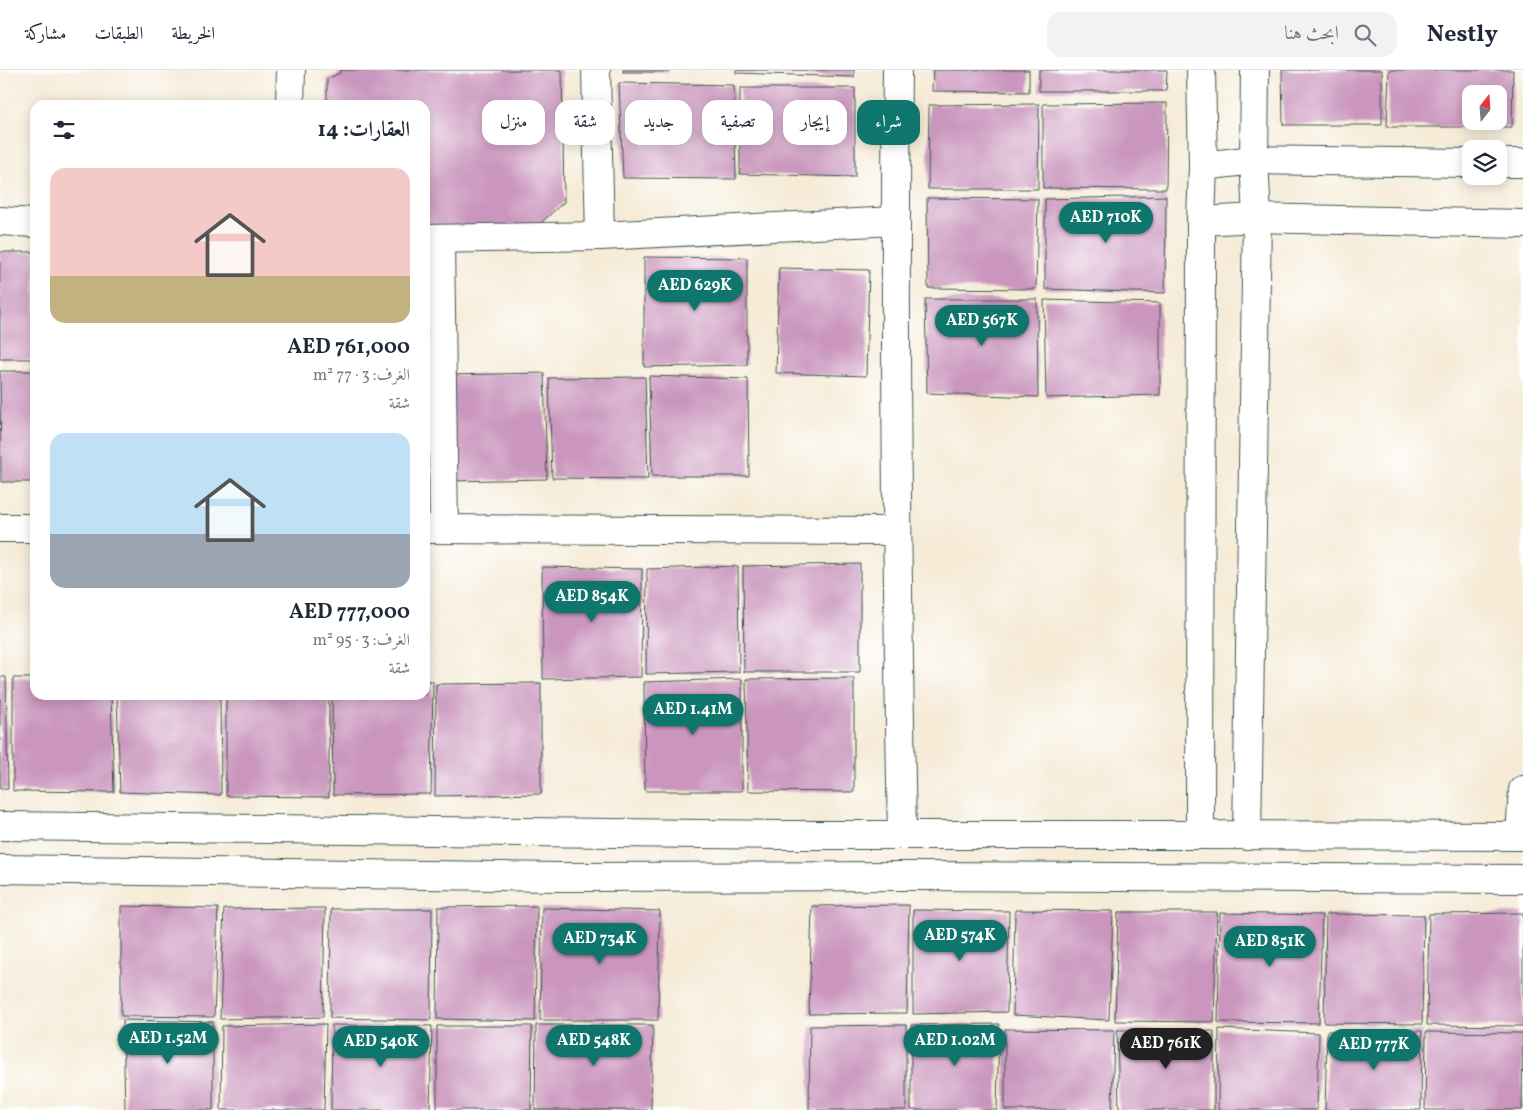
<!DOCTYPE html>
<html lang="ar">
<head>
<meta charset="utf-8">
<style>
	body { margin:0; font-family:Vollkorn,Amiri,serif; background:#f2f2f3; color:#1f2937; direction:rtl; height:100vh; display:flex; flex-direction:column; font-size:19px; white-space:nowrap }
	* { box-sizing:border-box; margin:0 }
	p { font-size:16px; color:#747a83 }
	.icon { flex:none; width:28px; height:28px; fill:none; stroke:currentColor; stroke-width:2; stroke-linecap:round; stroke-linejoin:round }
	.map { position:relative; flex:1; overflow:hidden; direction:ltr }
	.details { position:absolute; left:30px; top:30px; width:400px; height:600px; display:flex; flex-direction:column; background:#fff; border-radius:15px; box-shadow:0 2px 12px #0003; direction:rtl }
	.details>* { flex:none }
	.banner { position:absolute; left:445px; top:30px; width:475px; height:45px; direction:rtl; display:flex; gap:10px }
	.needle { width:32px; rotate:17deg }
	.buttons { position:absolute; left:1462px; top:15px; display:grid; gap:10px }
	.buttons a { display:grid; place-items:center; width:45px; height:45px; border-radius:10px; background:#fff; box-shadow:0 2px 12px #0003; font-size:25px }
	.price { position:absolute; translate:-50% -42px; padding:0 11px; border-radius:18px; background:#0f766e; color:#fff; font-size:16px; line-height:32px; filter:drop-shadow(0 1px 2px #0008) }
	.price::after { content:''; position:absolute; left:50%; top:30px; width:15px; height:11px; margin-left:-8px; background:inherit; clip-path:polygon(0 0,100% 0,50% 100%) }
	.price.current { background:#222; color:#fff }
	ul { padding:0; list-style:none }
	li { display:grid; align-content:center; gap:10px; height:265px; padding:0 20px }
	li span { display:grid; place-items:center; height:155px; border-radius:15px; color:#555 }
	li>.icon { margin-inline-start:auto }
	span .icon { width:90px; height:90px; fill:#fffc; stroke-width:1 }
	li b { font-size:21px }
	h2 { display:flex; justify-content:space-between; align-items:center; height:60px; padding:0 20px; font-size:21px }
	.tag { padding:0 18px; border-radius:15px; background:#fff; box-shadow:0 2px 12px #0003; font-size:18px; line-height:45px }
	.tag.current { background:#0f766e; color:#fff }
	header { display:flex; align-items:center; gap:30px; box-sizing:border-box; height:70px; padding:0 25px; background:#fff; border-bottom:1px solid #e0e1e3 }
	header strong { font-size:24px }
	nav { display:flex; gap:28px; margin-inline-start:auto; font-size:18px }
	.search { width:350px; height:45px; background:#f2f2f3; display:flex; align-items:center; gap:12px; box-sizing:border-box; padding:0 18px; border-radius:15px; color:#747a83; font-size:19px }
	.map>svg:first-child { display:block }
	.building { fill:#ca96bd; fill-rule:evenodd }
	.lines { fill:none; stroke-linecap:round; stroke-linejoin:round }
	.minor-casing { stroke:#3f574c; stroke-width:30 }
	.minor { stroke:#fff; stroke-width:28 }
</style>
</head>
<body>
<header>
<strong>Nestly</strong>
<div class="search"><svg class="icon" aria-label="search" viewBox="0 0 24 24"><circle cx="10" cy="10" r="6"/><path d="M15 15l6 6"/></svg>ابحث هنا</div>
<nav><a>الخريطة</a><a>الطبقات</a><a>مشاركة</a></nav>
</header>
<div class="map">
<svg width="1523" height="1040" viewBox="0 0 1523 1040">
	<rect width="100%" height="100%" fill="#fff"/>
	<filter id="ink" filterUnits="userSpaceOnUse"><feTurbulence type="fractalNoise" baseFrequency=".02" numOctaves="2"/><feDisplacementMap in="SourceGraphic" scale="10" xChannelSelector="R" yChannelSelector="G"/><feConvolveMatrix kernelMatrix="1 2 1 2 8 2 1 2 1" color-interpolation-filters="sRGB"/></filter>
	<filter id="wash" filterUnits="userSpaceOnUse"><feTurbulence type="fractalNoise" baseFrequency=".0096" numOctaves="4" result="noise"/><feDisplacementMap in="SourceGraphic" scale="20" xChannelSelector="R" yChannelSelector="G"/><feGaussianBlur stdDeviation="1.12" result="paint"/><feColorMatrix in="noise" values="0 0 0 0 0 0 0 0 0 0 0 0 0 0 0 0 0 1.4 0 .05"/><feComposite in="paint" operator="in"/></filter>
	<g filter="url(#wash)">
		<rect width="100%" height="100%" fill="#f5ebd7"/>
		<g id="blocks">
			<!-- building -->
			<g class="building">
				<path d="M 340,0 L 562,0 L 564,132 L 535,158 L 425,157 L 425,35 L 327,35 L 327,9 L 340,3 Z"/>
				<rect x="623" y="0" width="46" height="2"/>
				<path d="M 736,0 L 854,0 L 854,7 L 736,3 Z"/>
				<path d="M 933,0 L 1029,0 L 1029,22 L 932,21 Z"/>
				<path d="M 1039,0 L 1167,0 L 1166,21 L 1039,21 Z"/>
				<path d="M 1282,0 L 1382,0 L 1382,55 L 1283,55 Z"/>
				<path d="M 1389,0 L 1513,0 L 1512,57 L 1387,57 ZM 1471,24 L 1499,24 L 1499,51 L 1471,51 Z"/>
				<path d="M 619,13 L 734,15 L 736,109 L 623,108 Z"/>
				<path d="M 740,18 L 855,18 L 855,107 L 740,104 Z"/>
				<path d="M 1167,33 L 1166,119 L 1043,118 L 1043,34 Z"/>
				<path d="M 1039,34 L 1038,119 L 928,119 L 929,35 Z"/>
				<path d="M 1166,126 L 1165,223 L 1045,219 L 1045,129 Z"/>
				<path d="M 927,128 L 1038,129 L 1036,219 L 928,218 Z"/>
				<rect x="0" y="182" width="35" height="107"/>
				<path d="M 644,187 L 747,188 L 747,295 L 644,297 Z"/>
				<path d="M 779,198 L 869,200 L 866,306 L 776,303 Z"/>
				<path d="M 425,214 L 427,214 L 428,295 L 425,295 Z"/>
				<path d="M 925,229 L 1037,229 L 1038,327 L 927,323 Z"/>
				<path d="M 1044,230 L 1160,233 L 1160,325 L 1046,328 Z"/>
				<path d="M 0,301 L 35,301 L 35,412 L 1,412 Z"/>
				<path d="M 544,303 L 547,409 L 448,411 L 447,305 Z"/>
				<path d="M 425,304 L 428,304 L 429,419 L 425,419 Z"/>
				<path d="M 649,306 L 748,309 L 749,406 L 652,406 Z"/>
				<path d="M 645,307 L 648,409 L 552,408 L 549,308 Z"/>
				<path d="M 860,494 L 860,602 L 744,602 L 743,496 Z"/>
				<path d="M 738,496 L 739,602 L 646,604 L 647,499 Z"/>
				<path d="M 542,497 L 642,499 L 641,607 L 543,609 Z"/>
				<path d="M 0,607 L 6,607 L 8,719 L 0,719 Z"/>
				<path d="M 13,608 L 35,608 L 35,625 L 111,625 L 114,722 L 13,721 Z"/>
				<path d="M 854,608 L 854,722 L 748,721 L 746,609 Z"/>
				<path d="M 742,609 L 742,721 L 645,721 L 644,612 Z"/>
				<path d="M 425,611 L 433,611 L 431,724 L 333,725 L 332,625 L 425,625 Z"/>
				<path d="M 541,613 L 541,724 L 435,726 L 436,614 Z"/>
				<path d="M 117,625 L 220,625 L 221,725 L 120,722 Z"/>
				<path d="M 226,625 L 329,625 L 329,727 L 226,726 Z"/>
				<path d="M 909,835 L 907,943 L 809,944 L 812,836 Z"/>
				<path d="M 121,836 L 218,838 L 214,947 L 121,946 Z"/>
				<path d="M 537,836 L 535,951 L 437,949 L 438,837 Z"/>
				<path d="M 325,838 L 323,947 L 220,949 L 224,839 Z"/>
				<path d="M 542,838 L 660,841 L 658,950 L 540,950 Z"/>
				<path d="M 331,839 L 432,839 L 431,950 L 330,948 Z"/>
				<path d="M 913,840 L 1009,841 L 1007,942 L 913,944 Z"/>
				<path d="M 1015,840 L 1113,841 L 1109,950 L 1013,945 Z"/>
				<path d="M 1118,842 L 1217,842 L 1214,952 L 1115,951 Z"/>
				<path d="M 1220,843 L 1322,845 L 1319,953 L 1218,952 Z"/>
				<path d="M 1523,843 L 1523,956 L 1427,955 L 1429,844 Z"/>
				<path d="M 1326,844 L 1424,845 L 1422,954 L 1324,953 Z"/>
				<path d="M 123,950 L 213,952 L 213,1040 L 125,1040 Z"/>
				<path d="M 326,954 L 324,1040 L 221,1040 L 222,956 Z"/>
				<path d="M 999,954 L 997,1040 L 911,1040 L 911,955 Z"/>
				<path d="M 332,955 L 432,956 L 430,1040 L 331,1040 Z"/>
				<path d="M 536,955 L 653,955 L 651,1040 L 535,1040 Z"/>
				<path d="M 906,955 L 906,1040 L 809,1040 L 810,956 Z"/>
				<path d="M 437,956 L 532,956 L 531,1040 L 437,1040 Z"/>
				<path d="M 1005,959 L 1114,960 L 1112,1040 L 1005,1040 Z"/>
				<path d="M 1219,959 L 1319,963 L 1317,1040 L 1218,1040 Z"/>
				<path d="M 1117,960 L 1214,961 L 1214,1040 L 1119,1040 Z"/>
				<path d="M 1327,961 L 1422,961 L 1421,1040 L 1325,1040 Z"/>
				<path d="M 1426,962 L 1523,963 L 1522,1040 L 1425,1040 Z"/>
			</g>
		</g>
	</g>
	<g filter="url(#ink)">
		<use href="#blocks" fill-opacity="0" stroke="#3f574c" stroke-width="1"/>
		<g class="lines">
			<defs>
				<g id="minor">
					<path d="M 596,0 L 600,166 L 895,151"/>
					<path d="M 897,0 C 894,255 897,510 902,765"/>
					<path d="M 1201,0 L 1203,96 L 1201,151 L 1200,765 L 1523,766"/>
					<path d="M 1255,0 L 1254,90 L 1471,93"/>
					<path d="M 290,35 L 291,0"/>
					<path d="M 1499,93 L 1523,93"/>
					<path d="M 1203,96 L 1254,90 L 1257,148 L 1247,766"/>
					<path d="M 0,151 L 35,153"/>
					<path d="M 1201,151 L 1257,148 L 1523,154"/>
					<path d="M 425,169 L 600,166"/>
					<path d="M 440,170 L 444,459"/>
					<path d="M 0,458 L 35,458"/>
					<path d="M 425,459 L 896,461"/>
					<path d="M 0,756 L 782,765 L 1200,765"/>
					<path d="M 1520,766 L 1523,720"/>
					<path d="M 0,799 L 560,807 L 912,806 L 1523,809"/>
				</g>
			</defs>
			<!-- minor casing -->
			<use href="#minor" class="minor-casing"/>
			<!-- minor -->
			<use href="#minor" class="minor"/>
		</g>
	</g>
</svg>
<div class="buttons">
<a><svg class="needle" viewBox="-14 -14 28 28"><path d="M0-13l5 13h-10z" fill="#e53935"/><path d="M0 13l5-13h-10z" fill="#747a83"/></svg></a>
<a><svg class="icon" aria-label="layers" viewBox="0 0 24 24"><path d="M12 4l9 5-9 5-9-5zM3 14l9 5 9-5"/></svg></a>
</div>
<b class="price" style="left:1106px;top:174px">AED 710K</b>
<b class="price" style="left:695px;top:242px">AED 629K</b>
<b class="price" style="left:982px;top:277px">AED 567K</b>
<b class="price" style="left:592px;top:553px">AED 854K</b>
<b class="price" style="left:693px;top:666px">AED 1.41M</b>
<b class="price" style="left:960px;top:892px">AED 574K</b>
<b class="price" style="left:600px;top:895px">AED 734K</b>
<b class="price" style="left:1270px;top:898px">AED 851K</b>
<b class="price" style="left:168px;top:995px">AED 1.52M</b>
<b class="price" style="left:594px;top:997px">AED 548K</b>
<b class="price" style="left:955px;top:997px">AED 1.02M</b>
<b class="price" style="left:381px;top:998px">AED 540K</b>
<b class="price current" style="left:1166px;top:1000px">AED 761K</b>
<b class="price" style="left:1374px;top:1001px">AED 777K</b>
<div class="banner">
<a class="tag current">شراء</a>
<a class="tag">إيجار</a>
<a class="tag">تصفية</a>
<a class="tag">جديد</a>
<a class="tag">شقة</a>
<a class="tag">منزل</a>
</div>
<section class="details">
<h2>العقارات: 14<svg class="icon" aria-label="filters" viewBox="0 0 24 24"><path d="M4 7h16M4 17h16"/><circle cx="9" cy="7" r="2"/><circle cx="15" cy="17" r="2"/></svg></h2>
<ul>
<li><span style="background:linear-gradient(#f6c9c9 70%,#c2b280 0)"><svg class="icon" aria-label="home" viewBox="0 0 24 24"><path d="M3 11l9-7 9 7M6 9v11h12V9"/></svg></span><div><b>AED 761,000</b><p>الغرف: 3 · 77 m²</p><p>شقة</p></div></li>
<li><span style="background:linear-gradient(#bfe0f5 65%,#9aa5b1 0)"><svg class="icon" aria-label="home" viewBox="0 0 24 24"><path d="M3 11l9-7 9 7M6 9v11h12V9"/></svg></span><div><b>AED 777,000</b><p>الغرف: 3 · 95 m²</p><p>شقة</p></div></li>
</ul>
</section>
</div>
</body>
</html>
